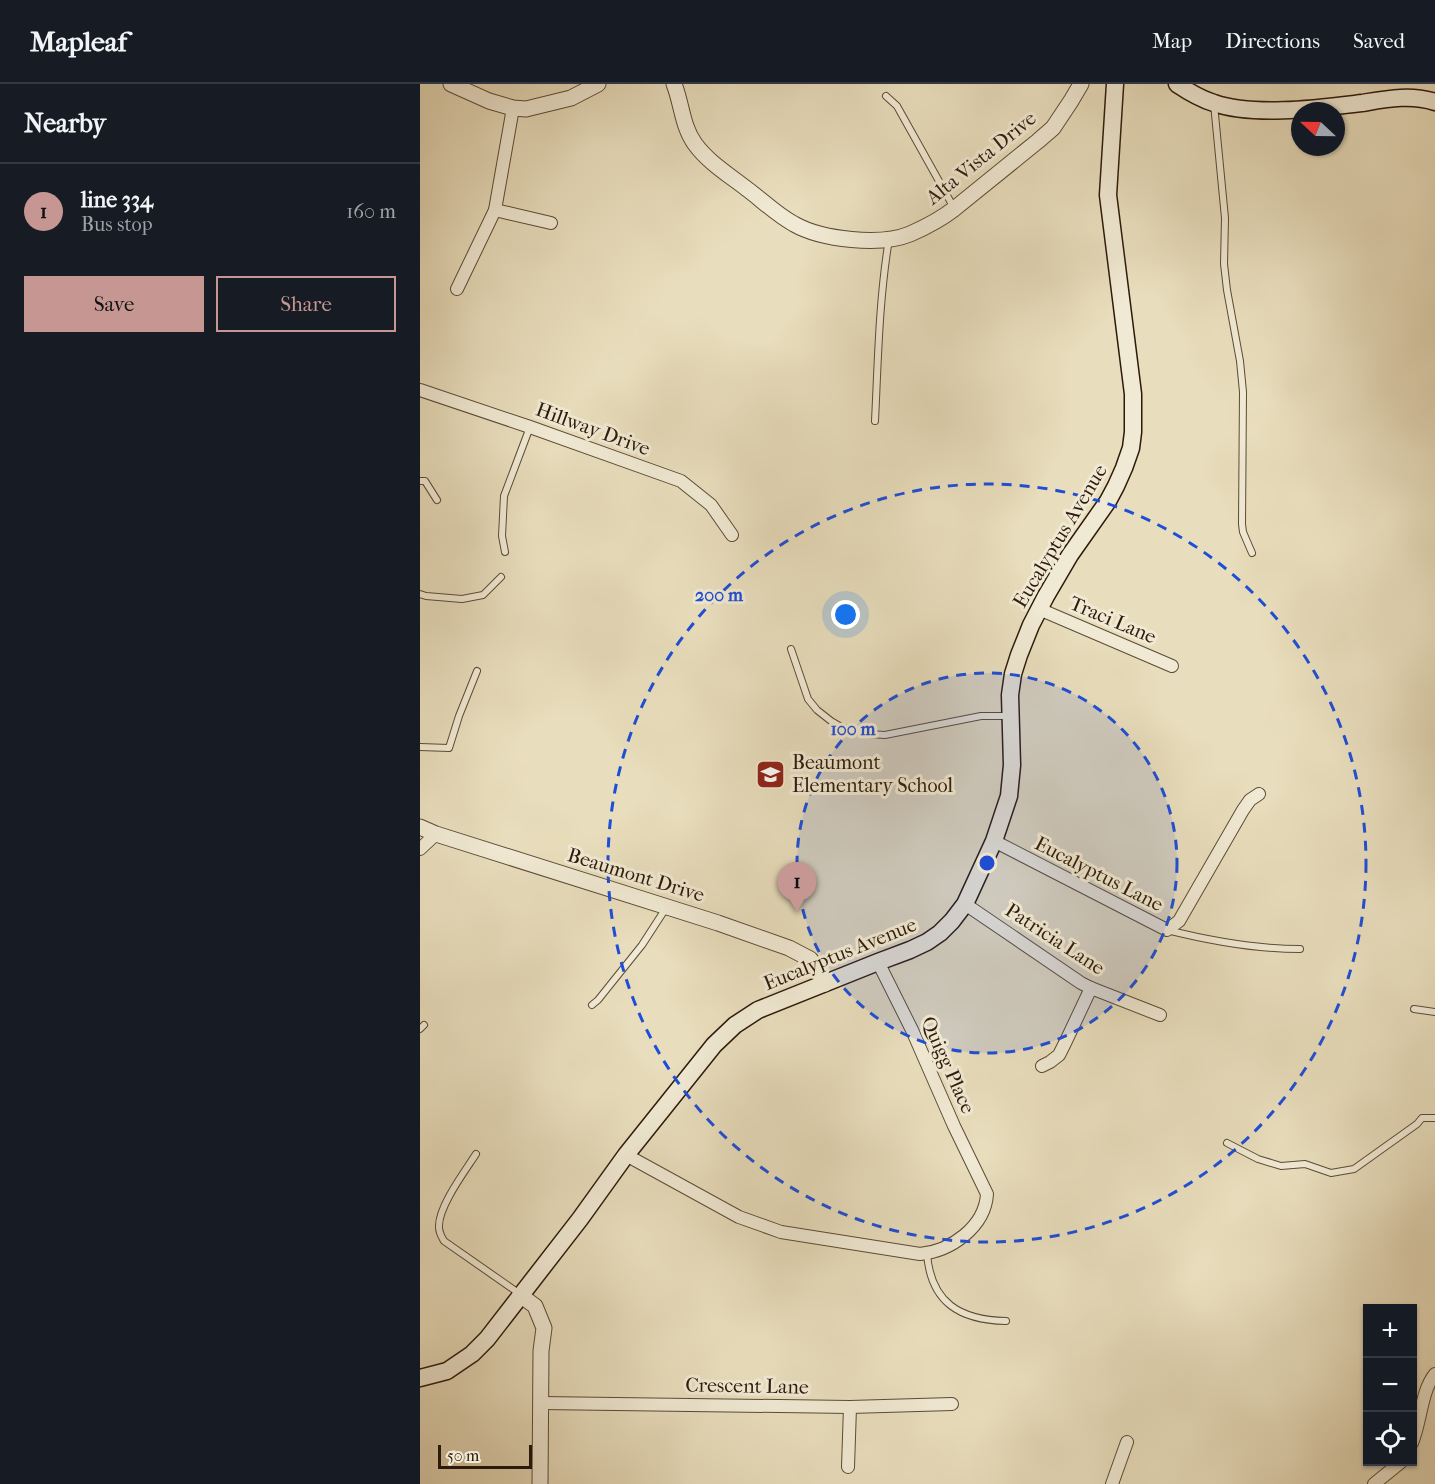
<!DOCTYPE html>
<html lang="en">
<head>
<meta charset="utf-8">
<style>
  body { margin:0; font-family:"IM FELL French Canon",serif; background:#242831; color:#f1f3f6 }
  .controls { position:absolute; right:18px; bottom:18px; display:grid; overflow:hidden; border-radius:0px; box-shadow:0 2px 4px #0004 }
  .controls button { width:54px; height:54px; display:grid; place-items:center; padding:0; border:0; border-bottom:2px solid #363941; background:#171b24; color:#f1f3f6; font:30px sans-serif }
  .compass { position:absolute; left:871px; top:18px; width:54px; height:54px; border-radius:50%; background:#171b24; box-shadow:0 2px 4px #0004; rotate:292deg }
  .scale { position:absolute; left:18px; bottom:15px; width:94px; box-sizing:border-box; padding-left:6px; border:3px solid #2d1a0a; border-top:0; font-size:16px; line-height:21px; white-space:nowrap; color:#2d1a0a; -webkit-text-stroke:4px #f0e9d3; paint-order:stroke }
  .you { position:absolute; left:426px; top:531px; width:21px; height:21px; margin:-15px; border:4px solid #fff; border-radius:50%; background:#1a73e8; box-shadow:0 0 0 9px #1a73e833 }
  .badge { display:grid; place-items:center; width:39px; height:39px; border-radius:50%; background:#c59692; color:#111; font-size:20px; font-weight:700 }
  .pin { position:absolute; translate:-50% -50px; filter:drop-shadow(0 2px 3px #0008) }
  .pin::after { content:''; position:absolute; top:32px; width:21px; height:18px; background:inherit; clip-path:polygon(0 0,100% 0,50% 100%) }
  .list { margin:0; padding:0; list-style:none }
  h2 { display:flex; justify-content:space-between; align-items:center; height:78px; margin:0; padding:0 24px; font-size:26px }
  h2 small { font-size:20px; font-weight:400; color:#9ea1a6 }
  .list li { display:grid; grid-template-columns:39px 1fr auto; gap:18px; align-items:center; box-sizing:border-box; height:96px; padding:0 24px; border-top:2px solid #363941 }
  .list b { display:block; font-size:22px; white-space:nowrap }
  .list p { margin:0; font-size:20px; white-space:nowrap; color:#9ea1a6 }
  .list em { font-size:20px; font-style:normal; color:#9ea1a6 }
  .actions { display:flex; gap:12px; padding:18px 24px }
  .actions a { flex:1; padding:14px 0; border:2px solid #c59692; border-radius:0px; text-align:center; font-size:21px; color:#c59692 }
  .actions .main { background:#c59692; color:#111 }
  .icon { flex:none; width:33px; height:33px; fill:none; stroke:currentColor; stroke-width:2; stroke-linecap:round; stroke-linejoin:round }
  .map { position:relative; flex:none; width:1015px; height:1400px; overflow:hidden }
  header { display:flex; align-items:center; gap:36px; box-sizing:border-box; height:84px; padding:0 30px; background:#171b24; border-bottom:2px solid #363941 }
  header strong { font-size:28px }
  nav { display:flex; gap:33px; margin-inline-start:auto; font-size:21px }
  main { display:flex }
  aside { flex:1; background:#171b24 }
  .map>svg:first-child { display:block }
  .lines { fill:none; stroke-linecap:round; stroke-linejoin:round }
  .service-casing { stroke:#5c4b36; stroke-width:8 }
  .minor-casing { stroke:#5c4b36; stroke-width:14 }
  .tertiary-casing { stroke:#5c4b36; stroke-width:17 }
  .secondary-casing { stroke:#2d1a0a; stroke-width:19 }
  .service { stroke:#f0e9d3; stroke-width:6 }
  .minor { stroke:#f0e9d3; stroke-width:12 }
  .tertiary { stroke:#f0e9d3; stroke-width:15 }
  .secondary { stroke:#f0e9d3; stroke-width:16 }
  .ring { fill:none; stroke:#1d4ed8; stroke-width:3; stroke-dasharray:10 8 }
  .labels { text-anchor:middle; dominant-baseline:central; stroke-width:6; stroke-linejoin:round; paint-order:stroke }
  .street-label { font-size:20px; fill:#2d1a0a; stroke:#f0e9d3 }
  .poi-label { font-size:20px; fill:#2d1a0a; stroke:#f0e9d3; text-anchor:start }
  .centre { fill:#1d4ed8; stroke:#f0e9d3; stroke-width:3 }
  .ring-label { font-size:18px; text-anchor:middle; font-weight:bold; fill:#1d4ed8; stroke:#f0e9d3; stroke-width:6; stroke-linejoin:round; paint-order:stroke }
</style>
</head>
<body>
<header>
<strong>Mapleaf</strong>
<nav><a>Map</a><a>Directions</a><a>Saved</a></nav>
</header>
<main>
<aside>
<h2>Nearby<small></small></h2>
<ul class="list">
<li><span class="badge">1</span><div><b>line 334</b><p>Bus stop</p></div><em>160 m</em></li>
</ul>
<div class="actions"><a class="main">Save</a><a>Share</a></div>
</aside>
<div class="map">
<svg width="1015" height="1400" viewBox="0 0 1015 1400">
  <rect width="100%" height="100%" fill="#e8ddbc"/>
  <filter id="stains"><feTurbulence type="fractalNoise" baseFrequency=".00333" numOctaves="4"/><feColorMatrix values="0 0 0 0 .2 0 0 0 0 .09 0 0 0 0 .02 0 0 0 .5 -.17"/></filter>
  <radialGradient id="worn" r=".72"><stop offset=".6" stop-color="#630" stop-opacity="0"/><stop offset="1" stop-color="#630" stop-opacity=".3"/></radialGradient>
  <g class="lines">
    <defs>
      <g id="service">
        <polyline points="466,12 477,22 534,124"/>
        <polyline points="794,20 805,134 804,180 807,206 820,277 823,308 822,440 823,448 832,469"/>
        <path d="M 455,337 C 458,276 459,215 469,155"/>
        <polyline points="0,397 5,397 17,416"/>
        <polyline points="85,468 82,452 84,412 110,343"/>
        <polyline points="0,510 6,512 42,515 63,511 81,493"/>
        <polyline points="371,565 388,615 397,626 411,637 423,644 449,650 465,651 561,632 590,632"/>
        <polyline points="0,663 29,664 39,632 57,587"/>
        <path d="M 747,846 C 791,857 835,865 880,865"/>
        <polyline points="172,921 178,916 222,861 246,824"/>
        <polyline points="994,925 1015,928"/>
        <polyline points="0,945 4,941"/>
        <polyline points="807,1059 838,1075 861,1082 885,1080 911,1089 934,1085 997,1040 1002,1034 1015,1034"/>
        <path d="M 56,1070 C 45,1087 18,1123 19,1143 C 19,1149 21,1152 24,1157 L 100,1210"/>
        <path d="M 507,1170 C 511,1219 540,1236 586,1237"/>
      </g>
      <g id="minor">
        <polyline points="75,126 131,139"/>
        <polyline points="37,205 75,126 93,24"/>
        <polyline points="0,306 110,343 261,397 291,421 312,451"/>
        <polyline points="619,525 752,582"/>
        <polyline points="574,757 747,846 759,837 823,726 830,716 839,710"/>
        <polyline points="0,765 16,750"/>
        <polyline points="545,820 661,899 671,904 740,931"/>
        <polyline points="622,982 630,978 639,971 646,957 671,904"/>
        <path d="M 206,1071 L 319,1133 L 361,1148 L 500,1170 C 531,1167 565,1143 567,1110 L 534,1042 L 492,946 L 458,878"/>
        <polyline points="121,1319 430,1323 532,1320"/>
        <path d="M 992,1359 C 1001,1338 1001,1307 1015,1290"/>
        <polyline points="428,1383 430,1323"/>
        <polyline points="692,1400 707,1358"/>
        <polyline points="954,1400 981,1378"/>
      </g>
      <g id="tertiary">
        <polyline points="31,0 69,17 93,24 106,25 151,14 178,0"/>
        <path d="M 254,0 C 262,20 262,42 275,60 C 288,78 309,91 327,105 C 342,116 357,131 374,140 C 402,156 461,162 490,150 C 506,143 521,135 534,125 L 618,57 L 633,44 L 651,17 L 661,0"/>
        <polyline points="0,743 16,750 298,839 369,864 390,875 399,886 405,900"/>
        <polyline points="100,1211 115,1222 124,1244 121,1267 120,1400"/>
      </g>
      <g id="secondary">
        <path d="M 757,0 C 769,8 781,15 794,19 C 834,33 900,24 942,19 C 966,15 991,10 1015,18"/>
        <polyline points="0,1294 27,1287 52,1270 67,1255 160,1135 206,1071 294,961 315,941 338,926 458,878 490,866 507,858 520,849 532,837 545,820 574,757 589,712 592,681 590,611 593,590 599,571 611,541 626,512 650,471 688,417 696,402 704,384 711,364 713,348 713,310 688,111 695,0"/>
      </g>
    </defs>
    <use href="#service" class="service-casing"/>
    <use href="#minor" class="minor-casing"/>
    <use href="#tertiary" class="tertiary-casing"/>
    <use href="#secondary" class="secondary-casing"/>
    <use href="#service" class="service"/>
    <use href="#minor" class="minor"/>
    <use href="#tertiary" class="tertiary"/>
    <use href="#secondary" class="secondary"/>
  </g>
  <circle cx="567" cy="779" r="190" fill="#1d4ed8" fill-opacity=".12"/>
  <g class="ring">
    <circle cx="567" cy="779" r="190"/>
    <circle cx="567" cy="779" r="379"/>
  </g>
  <defs>
    <symbol id="school-square" viewBox="-11 -11 22 22"><rect x="-9" y="-9" width="18" height="18" rx="4" fill="#8f2418" stroke="#f0e9d3"/><path d="M0-5L7-2L0 1L-7-2ZM-4 1L0 2.5L4 1V4Q0 6-4 4Z" fill="#fff"/></symbol>
  </defs>
  <g fill-rule="evenodd">
    <use href="#school-square" x="334" y="674" width="33" height="33"/>
  </g>
  <g class="labels">
    <g class="street-label">
      <text transform="translate(561 74) rotate(-39)">Alta Vista Drive</text>
      <text transform="translate(173 345) rotate(20)">Hillway Drive</text>
      <text transform="translate(640 452) rotate(-59)">Eucalyptus Avenue</text>
      <text transform="translate(693 536) rotate(23)">Traci Lane</text>
      <text transform="translate(679 790) rotate(27)">Eucalyptus Lane</text>
      <text transform="translate(216 791) rotate(17)">Beaumont Drive</text>
      <text transform="translate(635 855) rotate(33)">Patricia Lane</text>
      <text transform="translate(420 870) rotate(-22)">Eucalyptus Avenue</text>
      <text transform="translate(528 981) rotate(66)">Quigg Place</text>
      <text transform="translate(327 1302) rotate(1)">Crescent Lane</text>
    </g>
    <g class="poi-label">
      <text x="372" y="678">Beaumont<tspan x="372" dy="23">Elementary School</tspan></text>
    </g>
  </g>
  <circle cx="567" cy="779" r="9" class="centre"/>
  <g class="ring-label">
    <text x="299" y="517">200 m</text>
    <text x="433" y="651">100 m</text>
  </g>
  <rect width="100%" height="100%" filter="url(#stains)"/>
  <rect width="100%" height="100%" fill="url(#worn)"/>
</svg>
<div class="controls">
<button>+</button>
<button>−</button>
<button><svg class="icon" aria-label="locate" viewBox="0 0 24 24"><circle cx="12" cy="12" r="6"/><path d="M12 2v4M12 18v4M2 12h4M18 12h4"/></svg></button>
</div>
<svg class="compass" viewBox="-18 -18 36 36"><path d="M0-13l5 13h-10z" fill="#e53935"/><path d="M0 13l5-13h-10z" fill="#9ea1a6"/></svg>
<div class="scale">50 m</div>
<div class="you"></div>
<div class="pin badge" style="left:377px;top:828px">1</div>
</div>
</main>
</body>
</html>
